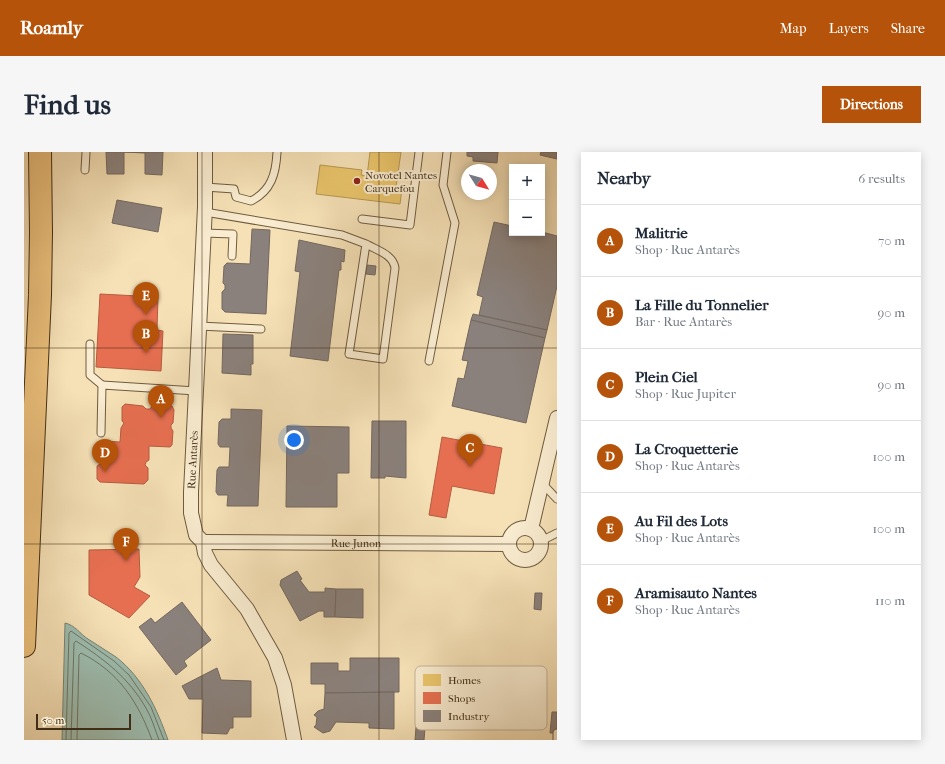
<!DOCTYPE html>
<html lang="en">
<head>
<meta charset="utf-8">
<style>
  body { margin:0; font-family:"IM FELL French Canon",serif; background:#f6f6f7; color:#1f2937 }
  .controls { position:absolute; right:12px; top:12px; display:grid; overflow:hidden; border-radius:0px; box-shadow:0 2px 10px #0003 }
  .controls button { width:36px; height:36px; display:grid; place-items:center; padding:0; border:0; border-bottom:1px solid #e0e1e3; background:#fff; color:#1f2937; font:20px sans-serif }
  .compass { position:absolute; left:437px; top:12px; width:36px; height:36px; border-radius:50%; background:#fff; box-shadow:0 2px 10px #0003; rotate:127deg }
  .scale { position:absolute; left:12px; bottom:10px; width:95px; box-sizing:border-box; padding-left:4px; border:2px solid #412e17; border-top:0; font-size:11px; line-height:14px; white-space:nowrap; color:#412e17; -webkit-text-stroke:3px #f9ecd0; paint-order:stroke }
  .you { position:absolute; left:270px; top:288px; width:14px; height:14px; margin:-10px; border:3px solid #fff; border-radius:50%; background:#1a73e8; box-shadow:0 0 0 6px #1a73e833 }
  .badge { display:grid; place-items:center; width:26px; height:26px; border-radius:50%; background:#b45309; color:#fff; font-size:13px; font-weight:700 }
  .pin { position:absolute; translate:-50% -33px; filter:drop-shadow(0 1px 2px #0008) }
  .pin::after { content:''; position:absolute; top:21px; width:14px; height:12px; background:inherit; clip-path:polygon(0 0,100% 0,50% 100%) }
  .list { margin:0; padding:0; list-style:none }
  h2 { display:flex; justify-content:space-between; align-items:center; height:52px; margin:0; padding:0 16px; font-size:17px }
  h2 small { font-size:13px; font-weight:400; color:#747a83 }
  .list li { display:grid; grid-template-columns:26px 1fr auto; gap:12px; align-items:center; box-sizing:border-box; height:72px; padding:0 16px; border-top:1px solid #e0e1e3 }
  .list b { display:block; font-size:15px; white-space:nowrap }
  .list p { margin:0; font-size:13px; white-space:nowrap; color:#747a83 }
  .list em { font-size:13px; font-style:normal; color:#747a83 }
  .map { position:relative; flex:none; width:533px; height:588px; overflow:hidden; border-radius:0px }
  header { display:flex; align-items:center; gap:24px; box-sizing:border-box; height:56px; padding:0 20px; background:#b45309; color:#fff }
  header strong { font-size:19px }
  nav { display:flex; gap:22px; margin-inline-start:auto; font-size:14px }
  .intro { display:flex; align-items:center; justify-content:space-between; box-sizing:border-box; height:96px; padding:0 24px }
  h1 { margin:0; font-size:28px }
  .button { padding:10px 18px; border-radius:0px; background:#b45309; color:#fff; font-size:14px; font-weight:700 }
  main { display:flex; gap:24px; padding:0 24px }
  aside { flex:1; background:#fff; border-radius:0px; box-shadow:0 2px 10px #0003 }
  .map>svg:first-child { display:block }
  .water { fill:#9dbdb0; stroke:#788473 }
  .homes { fill:#e9c46a; stroke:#b79751 }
  .shops { fill:#e76f51; stroke:#b55c40 }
  .industry { fill:#8a817c; stroke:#74685e }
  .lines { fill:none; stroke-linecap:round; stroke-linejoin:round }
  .shore { stroke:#6f7664; stroke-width:1 }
  .lane-casing { stroke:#6e5b3f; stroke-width:9 }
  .street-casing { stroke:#6e5b3f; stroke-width:16 }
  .primary-casing { stroke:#412e17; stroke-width:24 }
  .lane { stroke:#f9ecd0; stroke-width:7 }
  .street { stroke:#f9ecd0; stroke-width:14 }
  .primary { stroke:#ebc07c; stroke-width:22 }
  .grid { fill:none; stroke:#412e17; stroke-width:1; stroke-opacity:0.55 }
  .poi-dot { fill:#8f2418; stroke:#f9ecd0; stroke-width:1.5 }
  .labels { text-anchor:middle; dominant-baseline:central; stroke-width:4; stroke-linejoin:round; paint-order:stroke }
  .poi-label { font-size:11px; fill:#412e17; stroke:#f9ecd0; text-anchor:start }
  .street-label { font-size:11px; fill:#412e17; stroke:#f9ecd0 }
  .key { fill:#f9ecd0; stroke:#c2b398; stroke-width:1 }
  .key-label { font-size:11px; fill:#412e17 }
</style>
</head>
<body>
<header>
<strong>Roamly</strong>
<nav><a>Map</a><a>Layers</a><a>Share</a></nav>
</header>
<div class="intro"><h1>Find us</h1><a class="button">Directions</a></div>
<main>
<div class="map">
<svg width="533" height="588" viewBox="0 0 533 588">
  <rect width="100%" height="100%" fill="#f6e1b7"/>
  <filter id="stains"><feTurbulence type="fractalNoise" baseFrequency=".005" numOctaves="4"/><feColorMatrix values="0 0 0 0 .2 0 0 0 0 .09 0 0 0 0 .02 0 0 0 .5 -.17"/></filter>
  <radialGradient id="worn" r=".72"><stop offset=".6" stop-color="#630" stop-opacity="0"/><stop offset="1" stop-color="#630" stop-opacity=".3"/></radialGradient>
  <path class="water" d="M 41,471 C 51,473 56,482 64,487 C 73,493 83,499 92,505 C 119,526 133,557 144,588 L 38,588 Z"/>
  <polygon class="homes" points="346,0 377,0 372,35 378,36 376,52 292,42 296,13 338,18 337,23 343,24"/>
  <g class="shops">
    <polygon points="76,142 134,145 133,178 139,179 137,219 72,215"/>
    <polygon points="101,252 119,254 122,257 126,257 128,254 148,254 150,258 149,271 147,273 147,276 149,279 148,293 146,295 125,294 125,308 122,310 121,313 124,316 124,328 120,332 76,330 73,327 73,314 76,312 76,308 73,305 74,292 77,289 96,290 97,276 100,271 98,269 98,255"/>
    <polygon points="418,285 478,296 470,342 428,334 422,366 405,363"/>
    <polygon points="115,397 116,425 110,435 126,444 105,466 65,443 65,398"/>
  </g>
  <g class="industry">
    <polygon points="82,0 139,0 138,23 121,22 121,1 100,0 100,22 83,22"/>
    <polygon points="443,0 474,0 473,11 449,9 449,5 443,4"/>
    <polygon points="517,0 533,0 533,7 516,3"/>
    <polygon points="93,48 138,56 134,80 88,71"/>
    <polygon points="470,70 488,74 488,81 518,80 533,84 533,134 523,178 455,163 459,145 453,143"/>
    <polygon points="228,77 246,78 242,162 201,160 198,157 198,140 201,137 201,133 199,131 200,114 203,111 226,112"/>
    <polygon points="275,88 321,98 320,110 317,109 317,118 315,118 304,209 266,204 276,120 271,119"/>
    <polygon points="343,113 352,114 351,123 342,122"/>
    <polygon points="449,162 523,178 521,186 447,168"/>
    <polygon points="447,168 521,186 502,271 428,254 434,226 440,227 444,209 438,208"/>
    <polygon points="199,182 229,183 229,212 227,212 227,223 198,221"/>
    <polygon points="207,257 238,258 234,354 203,354 204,343 194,343 192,340 193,318 195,315 205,315 206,295 196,295 194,292 195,270 198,267 207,267"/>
    <polygon points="348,269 382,269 382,326 361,324 361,326 347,326"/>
    <polygon points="263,274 325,275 325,321 313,321 313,355 262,355"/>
    <polygon points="273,419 278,427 276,428 285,440 301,440 301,436 312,437 311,465 300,465 300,459 295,459 276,469 256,433 257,428"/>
    <polygon points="312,437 339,437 339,466 311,465"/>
    <polygon points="511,441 518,441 517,458 510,457"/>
    <polygon points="158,450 187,488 160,509 163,514 152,523 115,475 127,466 131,471"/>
    <polygon points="326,506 375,506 375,540 301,541 301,532 287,532 287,511 314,511 314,519 326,519"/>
    <polygon points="193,516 197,528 227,529 227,565 209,565 209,576 206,576 203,582 178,581 179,547 165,547 158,534"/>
    <polygon points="370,540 370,577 345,576 345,571 312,570 306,579 299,581 290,575 292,573 293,565 290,563 294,559 300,557 301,541"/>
    <polygon points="528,560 533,560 533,581 526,581"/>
    <polygon points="393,563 402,564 400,588 391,588"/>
  </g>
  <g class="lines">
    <g class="shore">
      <polyline points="42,588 45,481 47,479 90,509 105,523 127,555 140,588"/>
      <path d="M 47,588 L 50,491 L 52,489 C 80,507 105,526 122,556 C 128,566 131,578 135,588"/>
      <path d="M 53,588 L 55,503 L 57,501 C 95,520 114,550 128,588"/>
    </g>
    <defs>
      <g id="lane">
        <polyline points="61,18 62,0"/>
        <path d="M 181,35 L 210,37 L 212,45 L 227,49 C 247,39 252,22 253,0"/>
        <path d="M 181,60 L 318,83 L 342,92 L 344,93 C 355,99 369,103 371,116 L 359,207 L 325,202 L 342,92"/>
        <polyline points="338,67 386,73 395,0"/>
        <polyline points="180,81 209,82 208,104"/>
        <polyline points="175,174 237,177"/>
        <polyline points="66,192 66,223 78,233"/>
        <polyline points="405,209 431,71 419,33 423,0"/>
        <polyline points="77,281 78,233 172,239"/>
        <polyline points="518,331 533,347"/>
        <polyline points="517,389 533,381"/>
        <polyline points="533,581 533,588"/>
      </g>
      <g id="street">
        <polyline points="181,0 181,55 167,340 167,361 172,383 179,390 181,401 187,413 223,457 251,506 260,533 270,588"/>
        <circle cx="501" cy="392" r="16"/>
        <polyline points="507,377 533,266"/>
        <path id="s1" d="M 179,390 L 484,392"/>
      </g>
      <polyline id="primary" points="0,494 16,143 17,80 16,0"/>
    </defs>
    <use href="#lane" class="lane-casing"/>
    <use href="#street" class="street-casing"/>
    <use href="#primary" class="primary-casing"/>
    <use href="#lane" class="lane"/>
    <use href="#street" class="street"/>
    <use href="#primary" class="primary"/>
  </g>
  <path class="grid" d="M 178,0 L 178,588M 355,0 L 355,588M 0,196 L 533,196M 0,392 L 533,392"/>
  <circle class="poi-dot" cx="333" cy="29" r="4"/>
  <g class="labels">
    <g class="poi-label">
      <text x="341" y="23">Novotel Nantes<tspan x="341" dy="13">Carquefou</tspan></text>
    </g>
    <g class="street-label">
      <text transform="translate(169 308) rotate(-87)">Rue Antarès</text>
      <text stroke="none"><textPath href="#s1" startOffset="153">Rue Junon</textPath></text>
    </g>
  </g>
  <rect x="391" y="514" width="132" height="64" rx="6" class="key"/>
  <rect x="399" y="522" width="18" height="12" fill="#e9c46a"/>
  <rect x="399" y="540" width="18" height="12" fill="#e76f51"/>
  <rect x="399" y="558" width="18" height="12" fill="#8a817c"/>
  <g class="key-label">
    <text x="424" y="532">Homes</text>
    <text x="424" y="550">Shops</text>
    <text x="424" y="568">Industry</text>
  </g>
  <rect width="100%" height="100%" filter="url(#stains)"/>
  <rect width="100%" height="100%" fill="url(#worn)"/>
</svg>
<div class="controls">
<button>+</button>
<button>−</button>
</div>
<svg class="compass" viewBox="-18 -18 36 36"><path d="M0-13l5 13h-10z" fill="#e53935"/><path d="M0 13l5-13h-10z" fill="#747a83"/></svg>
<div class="scale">50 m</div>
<div class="you"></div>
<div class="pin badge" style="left:137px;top:266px">A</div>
<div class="pin badge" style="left:122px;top:201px">B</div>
<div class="pin badge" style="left:446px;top:315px">C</div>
<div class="pin badge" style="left:81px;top:320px">D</div>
<div class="pin badge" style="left:122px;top:163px">E</div>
<div class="pin badge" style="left:102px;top:409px">F</div>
</div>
<aside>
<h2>Nearby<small>6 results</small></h2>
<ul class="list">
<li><span class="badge">A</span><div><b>Malitrie</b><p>Shop · Rue Antarès</p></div><em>70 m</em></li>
<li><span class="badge">B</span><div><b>La Fille du Tonnelier</b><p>Bar · Rue Antarès</p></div><em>90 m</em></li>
<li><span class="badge">C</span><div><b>Plein Ciel</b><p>Shop · Rue Jupiter</p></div><em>90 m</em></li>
<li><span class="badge">D</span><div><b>La Croquetterie</b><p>Shop · Rue Antarès</p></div><em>100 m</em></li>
<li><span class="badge">E</span><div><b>Au Fil des Lots</b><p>Shop · Rue Antarès</p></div><em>100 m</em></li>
<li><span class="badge">F</span><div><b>Aramisauto Nantes</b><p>Shop · Rue Antarès</p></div><em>110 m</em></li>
</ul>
</aside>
</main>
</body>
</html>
